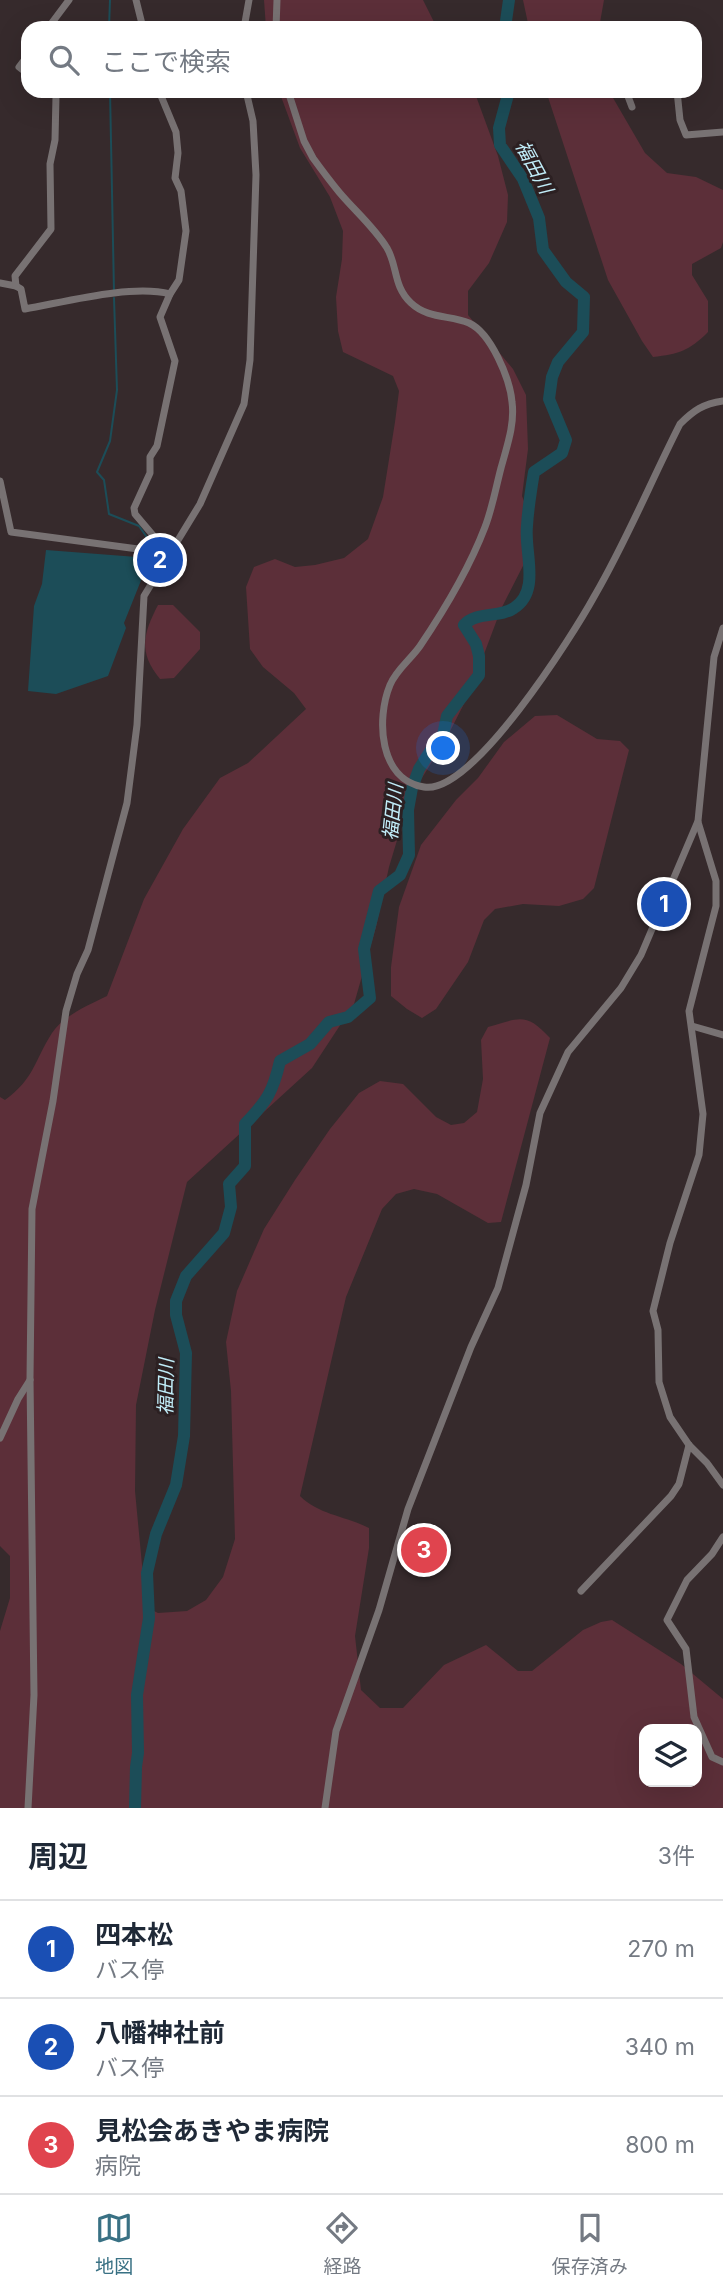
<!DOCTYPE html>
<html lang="ja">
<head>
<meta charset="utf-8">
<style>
  body { margin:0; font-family:Inter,"Noto Sans JP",sans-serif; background:#f6f6f7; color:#1f2937 }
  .controls { position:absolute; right:21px; bottom:21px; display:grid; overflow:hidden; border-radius:14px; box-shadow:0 7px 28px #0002 }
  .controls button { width:63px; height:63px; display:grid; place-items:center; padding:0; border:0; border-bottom:2px solid #e0e1e3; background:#fff; color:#1f2937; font:35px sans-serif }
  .you { position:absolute; left:444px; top:749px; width:24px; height:24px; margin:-18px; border:5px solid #fff; border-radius:50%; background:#1a73e8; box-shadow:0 0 0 10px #1a73e833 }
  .badge { display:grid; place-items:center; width:46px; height:46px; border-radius:50%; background:#397184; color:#fff; font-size:23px; font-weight:700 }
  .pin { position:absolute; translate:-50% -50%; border:4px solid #fff; box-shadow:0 2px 7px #0006 }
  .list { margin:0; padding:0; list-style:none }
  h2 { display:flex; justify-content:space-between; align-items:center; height:91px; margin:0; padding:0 28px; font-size:30px }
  h2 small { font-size:23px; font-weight:400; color:#747a83 }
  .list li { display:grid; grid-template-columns:46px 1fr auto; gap:21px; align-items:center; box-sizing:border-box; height:98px; padding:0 28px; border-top:2px solid #e0e1e3 }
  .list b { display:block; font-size:26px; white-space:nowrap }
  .list p { margin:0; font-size:23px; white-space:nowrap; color:#747a83 }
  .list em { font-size:23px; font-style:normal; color:#747a83 }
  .icon { flex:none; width:38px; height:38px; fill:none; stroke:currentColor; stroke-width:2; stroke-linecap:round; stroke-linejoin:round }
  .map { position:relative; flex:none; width:723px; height:1808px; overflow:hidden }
  .search { position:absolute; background:#fff; box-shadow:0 7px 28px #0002; left:21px; right:21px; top:21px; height:77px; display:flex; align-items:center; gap:18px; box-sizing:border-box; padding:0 24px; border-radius:21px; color:#747a83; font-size:26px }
  .sheet { height:385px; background:#fff }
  nav { display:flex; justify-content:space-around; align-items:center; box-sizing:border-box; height:98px; border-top:2px solid #e0e1e3; background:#fff; font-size:19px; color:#747a83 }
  nav a { display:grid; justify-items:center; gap:4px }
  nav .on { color:#397184 }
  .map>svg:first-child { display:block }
  .green { fill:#5c2f39; fill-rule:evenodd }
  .water { fill:#1c4d58 }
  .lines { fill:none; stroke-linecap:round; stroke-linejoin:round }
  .stream { stroke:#1c4d58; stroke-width:2 }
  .river { stroke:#1c4d58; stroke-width:12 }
  .minor { stroke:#787273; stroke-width:7 }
  .labels { text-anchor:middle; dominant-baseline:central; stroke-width:6; stroke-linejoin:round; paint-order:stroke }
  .water-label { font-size:19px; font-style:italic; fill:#c1edf9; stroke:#2c2022 }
</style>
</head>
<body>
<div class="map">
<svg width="723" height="1808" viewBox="0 0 723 1808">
  <rect width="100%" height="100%" fill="#362a2c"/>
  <g class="green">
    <polygon points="264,0 423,0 437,28 266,28"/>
    <polygon points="523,0 604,0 599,28 529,28"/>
    <path d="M 279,91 L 473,91 L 476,96 L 498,156 L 508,195 L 507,222 L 489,263 L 468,291 L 468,315 L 513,369 L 526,395 L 528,449 L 522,496 L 530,517 L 527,558 L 501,609 L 469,694 L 445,741 L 410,797 L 389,867 L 376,927 L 354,1004 L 312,1068 L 187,1182 L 155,1310 L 136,1405 L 135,1491 L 146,1607 L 158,1613 L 187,1611 L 206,1600 L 223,1577 L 235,1539 L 231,1391 L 226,1342 L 237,1291 L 264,1229 L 295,1180 L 330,1129 L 359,1093 L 380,1081 L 403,1084 L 436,1117 L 451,1125 L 464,1123 L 477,1112 L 483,1079 L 481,1040 L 488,1027 C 520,1018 526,1012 550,1038 L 501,1222 L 488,1223 L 437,1194 L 414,1189 L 396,1194 L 382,1209 L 346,1297 L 300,1496 C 319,1515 346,1516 369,1528 L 369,1548 L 355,1636 L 361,1690 L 380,1708 L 403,1708 L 444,1665 L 486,1645 L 518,1671 L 532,1671 L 583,1630 L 601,1622 L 612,1620 L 681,1664 L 723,1699 L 723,1808 L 0,1808 L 0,1631 L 10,1598 L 10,1556 L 0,1546 L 0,1097 L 5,1100 C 35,1078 34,1061 52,1033 C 64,1015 89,1005 107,996 L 144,899 L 183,829 L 220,778 L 248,763 L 306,709 L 294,693 L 263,667 L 250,649 L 246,587 L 254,567 L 275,559 L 295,567 L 315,565 L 344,558 L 368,539 L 383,497 L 395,422 L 399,391 L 393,376 L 343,352 L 338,331 L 336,297 L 342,259 L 343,231 L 330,197 L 300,148 ZM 644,1729 L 697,1729 L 697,1782 L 644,1782 Z"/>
    <path d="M 546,91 L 609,91 L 645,153 L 667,173 L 696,177 L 723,190 L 723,242 L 721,248 L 692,264 L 692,275 L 708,301 L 708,332 C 689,351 679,354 653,357 L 642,341 L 608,280 Z"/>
    <path d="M 158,605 L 173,605 L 200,632 L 200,649 L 174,678 L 160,679 C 138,652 143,634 158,605 Z"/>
    <polygon points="557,715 597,739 620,741 629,750 594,888 583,899 559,906 523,904 495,909 484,920 468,962 436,1009 422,1018 407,1009 391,996 391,967 399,907 421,845 456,800 478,778 504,742 535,716"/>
  </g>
  <polygon class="water" points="46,550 150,558 124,623 126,628 108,676 56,694 28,691 34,606 42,584"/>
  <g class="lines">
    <g class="stream">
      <polyline points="109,28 110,0"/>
      <polyline points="110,91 114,292"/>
      <polyline points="114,298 117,390 110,441 97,472 104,480 109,514 139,526 153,546"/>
    </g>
    <g class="river">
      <polyline points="505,28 509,0"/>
      <path d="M 135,1808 L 136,1767 L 138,1753 L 137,1695 L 149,1618 L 147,1573 L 156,1534 L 176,1485 L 184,1436 L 186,1353 L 176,1315 L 176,1301 L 186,1276 L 224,1233 L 231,1207 L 229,1184 L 245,1166 L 245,1124 C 267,1101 273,1092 280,1061 L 310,1044 L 329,1022 L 348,1017 L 370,998 L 364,949 L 379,891 L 400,875 L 409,855 L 408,810 L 412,788 L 419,769 L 433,747 L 442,740 L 447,716 L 479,675 L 479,656 L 476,644 L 464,625 C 476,611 500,618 514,608 C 541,591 524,552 527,526 C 528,508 531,490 534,472 L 562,453 L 566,440 L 549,399 L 552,377 L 558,362 L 583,332 L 584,297 L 566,282 L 543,250 L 539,218 L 523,179 L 500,145 L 499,128 L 509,91"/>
    </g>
    <g class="minor">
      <polyline points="136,0 143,28"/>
      <polyline points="48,28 69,0"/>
      <polyline points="244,28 249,0"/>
      <polyline points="276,28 277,0"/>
      <polyline points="28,55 19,67 28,74"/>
      <polyline points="159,91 176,132 178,153 175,178 181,191 186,231 179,280 170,294 160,317 175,361 157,446 150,457 150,473 134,508 135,514 168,553"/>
      <path d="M 288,91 L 304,141 L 313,158 C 321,169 330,181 339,192 C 354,210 374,227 387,248 C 398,267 393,286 411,303 C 428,319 450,315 469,323 C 491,333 510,379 512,402 C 515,424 507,446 501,468 C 496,487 492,509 485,527 C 469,569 445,609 420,646 C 411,659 396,670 390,685 C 376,719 379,780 424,787 C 472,796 573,635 595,595 C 627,540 651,481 680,424 C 694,410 703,404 723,401"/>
      <polyline points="626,91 632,107"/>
      <polyline points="677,91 680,120 686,135 723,132"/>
      <path d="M 0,283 L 16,286 L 21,289 L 25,309 C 65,302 132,284 170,294"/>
      <polyline points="16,286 15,276 51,229 50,164 55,140 56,96 50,91"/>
      <polyline points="0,481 11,532 168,553"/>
      <polyline points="698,822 716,881 716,906 689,1011 703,1114 699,1155 670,1243 653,1311 658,1330 659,1382 670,1417 689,1445 707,1463 723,1485"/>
      <polyline points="692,1026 723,1035"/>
      <polyline points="0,1438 18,1399 30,1380"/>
      <polyline points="723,1537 712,1554 687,1580 667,1620 686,1649 694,1717 712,1757 723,1762"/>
      <polyline points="581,1591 671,1496 679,1484 689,1445"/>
      <polyline points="28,1808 34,1695 30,1379 32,1209 53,1101 66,1011 77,974 88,950 127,803 137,725 144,596 200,504 244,404 250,360 256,175 253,121 246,91"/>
      <polyline points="325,1808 336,1731 379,1610 408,1509 471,1347 498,1288 526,1185 540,1113 568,1052 621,988 641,955 698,821 714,657 723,628"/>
    </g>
  </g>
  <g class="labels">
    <g class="water-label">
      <text transform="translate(534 167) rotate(62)">福田川</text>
      <text transform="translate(393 812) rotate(-84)">福田川</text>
      <text transform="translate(166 1387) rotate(-89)">福田川</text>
    </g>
  </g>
</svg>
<div class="controls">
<button><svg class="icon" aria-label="layers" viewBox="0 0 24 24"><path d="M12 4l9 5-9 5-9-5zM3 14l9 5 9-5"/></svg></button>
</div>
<div class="you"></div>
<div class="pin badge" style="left:664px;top:904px;background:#1a4fb4">1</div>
<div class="pin badge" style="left:160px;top:560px;background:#1a4fb4">2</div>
<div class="pin badge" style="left:424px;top:1550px;background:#e0444e">3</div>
<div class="search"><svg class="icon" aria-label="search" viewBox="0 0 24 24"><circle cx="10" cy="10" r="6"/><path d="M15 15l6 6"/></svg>ここで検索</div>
</div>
<section class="sheet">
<h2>周辺<small>3件</small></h2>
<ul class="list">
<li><span class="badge" style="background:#1a4fb4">1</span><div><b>四本松</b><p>バス停</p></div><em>270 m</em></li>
<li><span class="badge" style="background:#1a4fb4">2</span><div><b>八幡神社前</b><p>バス停</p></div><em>340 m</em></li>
<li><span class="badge" style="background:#e0444e">3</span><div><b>見松会あきやま病院</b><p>病院</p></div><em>800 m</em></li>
</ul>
</section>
<nav>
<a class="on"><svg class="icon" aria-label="map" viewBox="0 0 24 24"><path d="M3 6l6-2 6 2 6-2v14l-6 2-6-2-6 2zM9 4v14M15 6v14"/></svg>地図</a>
<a><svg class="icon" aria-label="directions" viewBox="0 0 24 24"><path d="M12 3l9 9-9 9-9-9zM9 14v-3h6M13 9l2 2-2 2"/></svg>経路</a>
<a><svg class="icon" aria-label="saved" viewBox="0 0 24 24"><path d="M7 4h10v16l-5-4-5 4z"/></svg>保存済み</a>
</nav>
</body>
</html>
